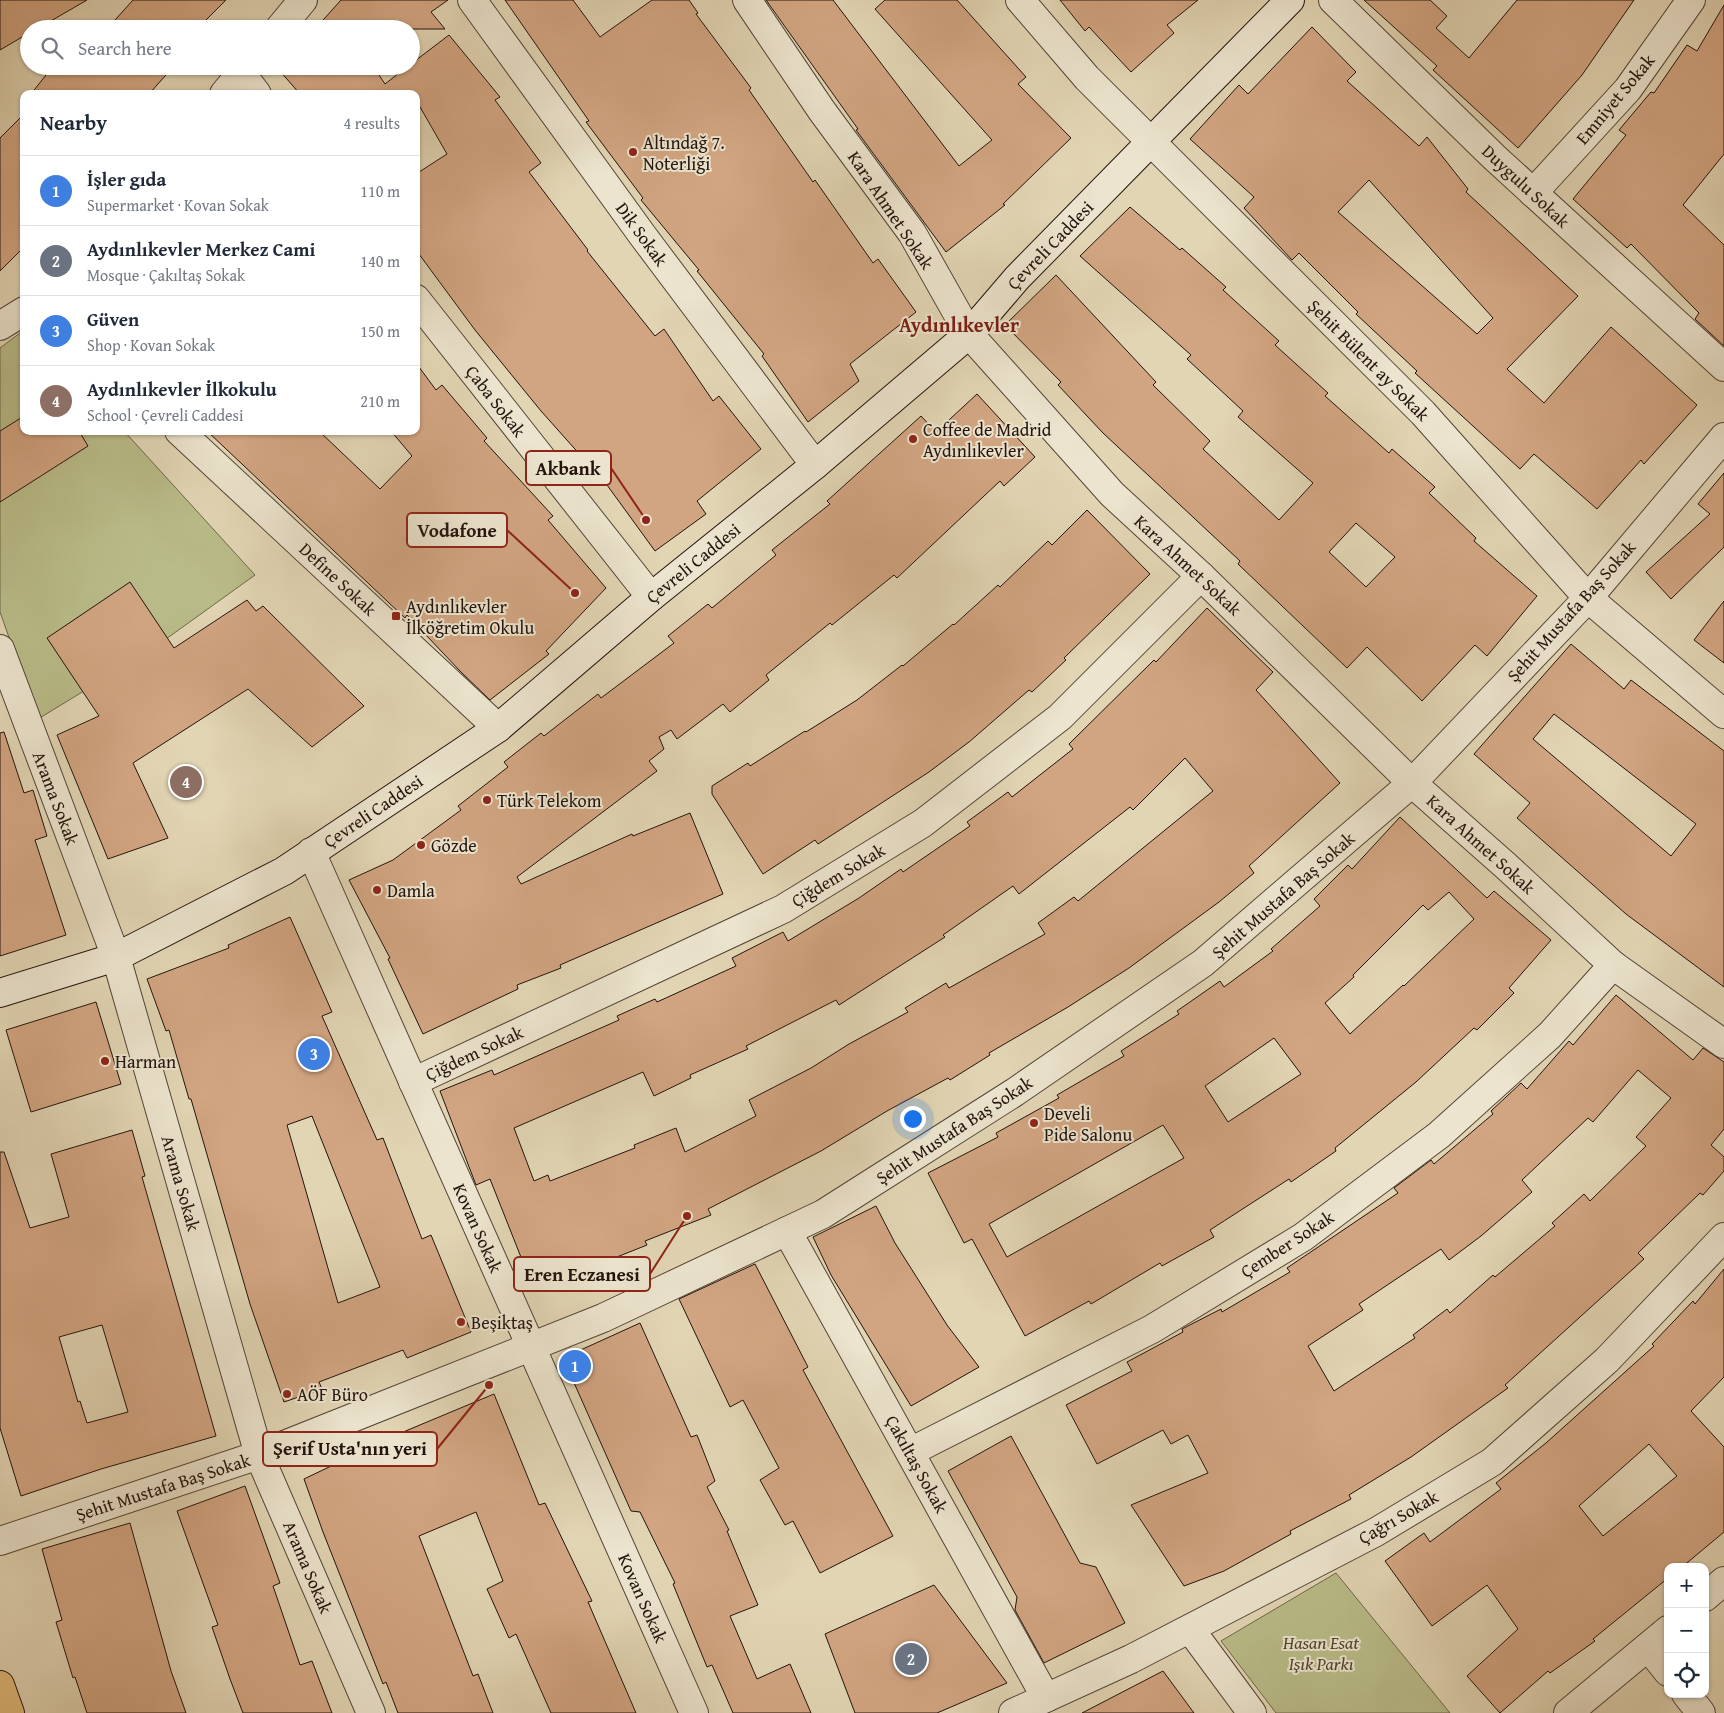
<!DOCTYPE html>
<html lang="en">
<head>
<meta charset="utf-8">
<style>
  body { margin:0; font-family:"Gentium Book Plus",serif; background:#f6f6f7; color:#1f2937 }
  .controls { position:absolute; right:15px; bottom:15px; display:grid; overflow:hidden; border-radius:10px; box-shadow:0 1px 4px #0004 }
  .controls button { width:45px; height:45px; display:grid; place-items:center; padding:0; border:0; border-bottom:1px solid #e0e1e3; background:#fff; color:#1f2937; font:25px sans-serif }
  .you { position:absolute; left:912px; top:1118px; width:18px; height:18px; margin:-12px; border:4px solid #fff; border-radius:50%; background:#1a73e8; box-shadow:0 0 0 8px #1a73e833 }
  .badge { display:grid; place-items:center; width:32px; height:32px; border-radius:50%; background:#8f2418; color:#fff; font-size:16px; font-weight:700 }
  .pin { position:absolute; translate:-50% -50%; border:2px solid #fff; box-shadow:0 1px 5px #0006 }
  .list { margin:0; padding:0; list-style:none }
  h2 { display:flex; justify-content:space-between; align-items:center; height:65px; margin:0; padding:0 20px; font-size:21px }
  h2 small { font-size:16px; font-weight:400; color:#747a83 }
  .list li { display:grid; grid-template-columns:32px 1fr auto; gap:15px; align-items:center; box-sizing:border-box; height:70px; padding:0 20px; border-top:1px solid #e0e1e3 }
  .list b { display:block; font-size:19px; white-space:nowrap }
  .list p { margin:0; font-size:16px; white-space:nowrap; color:#747a83 }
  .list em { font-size:16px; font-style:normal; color:#747a83 }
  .icon { flex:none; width:28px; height:28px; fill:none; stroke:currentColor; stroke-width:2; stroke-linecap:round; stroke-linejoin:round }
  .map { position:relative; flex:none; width:1724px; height:1713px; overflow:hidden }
  .search { position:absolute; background:#fff; box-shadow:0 1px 4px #0004; left:20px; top:20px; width:400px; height:55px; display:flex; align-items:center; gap:12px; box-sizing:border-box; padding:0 18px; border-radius:28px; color:#747a83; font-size:19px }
  .panel { position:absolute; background:#fff; box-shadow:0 1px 4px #0004; left:20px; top:90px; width:400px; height:345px; border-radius:10px }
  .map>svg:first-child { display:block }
  .green { fill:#b9bc89; stroke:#6e684b }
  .building { fill:#d2a582; stroke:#23130d; fill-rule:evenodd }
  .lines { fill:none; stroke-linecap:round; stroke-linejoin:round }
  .minor-casing { stroke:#534437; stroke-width:30 }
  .secondary-casing { stroke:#23130d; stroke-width:30 }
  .trunk-casing { stroke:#23130d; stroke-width:30 }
  .minor { stroke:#ece4ce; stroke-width:28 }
  .secondary { stroke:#ece4ce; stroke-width:28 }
  .trunk { stroke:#e1ba7a; stroke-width:28 }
  .poi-dot { fill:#8f2418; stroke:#ece4ce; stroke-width:2 }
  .labels { text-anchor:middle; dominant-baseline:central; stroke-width:4; stroke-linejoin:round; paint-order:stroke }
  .street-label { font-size:18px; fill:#23130d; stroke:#ece4ce }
  .poi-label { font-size:18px; fill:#23130d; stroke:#ece4ce; text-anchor:start }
  .park-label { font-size:18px; font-style:italic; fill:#504632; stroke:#ece4ce }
  .quarter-label { font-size:20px; font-weight:bold; fill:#7a1f14; stroke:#ece4ce }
  .leader { fill:none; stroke:#8f2418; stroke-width:2 }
  .callout-dot { fill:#8f2418; stroke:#ece4ce; stroke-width:2 }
  .callout { fill:#ece4ce; stroke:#8f2418; stroke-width:2 }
  .callout-label { font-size:19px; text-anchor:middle; font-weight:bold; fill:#23130d }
</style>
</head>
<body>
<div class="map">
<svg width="1724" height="1713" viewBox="0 0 1724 1713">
  <rect width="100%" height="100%" fill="#e2d5b4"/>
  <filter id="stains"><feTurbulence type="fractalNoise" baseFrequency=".004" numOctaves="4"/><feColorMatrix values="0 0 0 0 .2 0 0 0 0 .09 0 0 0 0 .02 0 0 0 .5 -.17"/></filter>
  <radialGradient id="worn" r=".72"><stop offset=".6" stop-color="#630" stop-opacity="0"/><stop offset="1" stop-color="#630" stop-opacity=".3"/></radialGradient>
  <g class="green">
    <polygon points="24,330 24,431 124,431 255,575 148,652 38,719 0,612 0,348"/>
    <polygon points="1336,1573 1450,1713 1276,1713 1221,1641"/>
  </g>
  <g class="building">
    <polygon points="0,0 87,0 37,29 29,29 29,33 0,50"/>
    <polygon points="133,0 226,0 197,29 107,29"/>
    <polygon points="341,0 448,0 431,12 445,29 315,29"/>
    <polygon points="505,0 573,0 600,37 652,0 689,0 698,13 696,14 751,88 749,90 813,182 815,180 873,263 878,259 916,312 850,364 859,381 808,422 762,356 764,354 697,271 699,270 641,200 643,198 586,122 589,121"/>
    <polygon points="766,0 833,0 959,166 992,140 875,9 885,0 957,0 1026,77 1018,84 1071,138 1003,204 1005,205 946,252 856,130 858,129"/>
    <polygon points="1060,0 1198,0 1167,25 1174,33 1131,72 1089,27 1085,31"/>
    <polygon points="1364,0 1430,0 1447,16 1436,28 1469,58 1517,0 1634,0 1582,75 1518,148 1433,70 1437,66"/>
    <polygon points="1724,5 1724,154 1683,205 1724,245 1724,346 1695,319 1699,313 1631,244 1627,248 1573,199 1626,135 1619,130 1651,92 1654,93 1687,45 1697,51"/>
    <path d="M 1312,27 L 1356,72 L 1347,81 L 1419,146 L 1427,137 L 1468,189 L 1466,192 L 1578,296 L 1507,369 L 1544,403 L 1611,327 L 1697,405 L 1644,464 L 1641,460 L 1597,509 L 1534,454 L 1520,469 L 1415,373 L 1417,371 L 1356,314 L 1358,312 L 1299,253 L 1292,260 L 1244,208 L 1254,197 L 1190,139 L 1239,85 L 1248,94 ZM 1369,180 L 1493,318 L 1477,334 L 1338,212 Z"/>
    <polygon points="449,35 500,97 495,100 541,163 529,172 588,250 587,251 655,336 664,329 713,401 719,396 761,449 697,501 706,514 655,551 607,485 541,411 475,330 416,250 416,174 447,154 416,100 416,94 300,94 279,70 283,66 373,66 385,84 408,66 411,66 411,64"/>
    <polygon points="53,66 174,66 149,94 31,94"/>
    <polygon points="24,114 24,247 0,271 0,138"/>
    <path d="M 1130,207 L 1180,250 L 1182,248 L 1226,287 L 1223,290 L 1279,341 L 1275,345 L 1328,393 L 1325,396 L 1389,453 L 1392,449 L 1435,487 L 1429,493 L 1476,538 L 1474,541 L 1537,596 L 1487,656 L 1475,645 L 1422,701 L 1367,647 L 1347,668 L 1238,564 L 1240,561 L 1103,433 L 1058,385 L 1061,382 L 1005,325 L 1056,275 L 1156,382 L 1153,385 L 1210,441 L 1203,449 L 1279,520 L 1313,483 L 1238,417 L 1243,411 L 1187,359 L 1191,355 L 1080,256 ZM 1356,523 L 1395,557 L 1366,587 L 1329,552 Z"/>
    <polygon points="416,363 436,390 442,385 487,438 484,441 553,516 548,520 606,588 546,651 549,654 490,700 460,671 407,615 405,618 207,431 319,431 380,489 412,456 391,431 416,431"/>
    <polygon points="977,394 1035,457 1004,486 1000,481 897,578 894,575 832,625 830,623 766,675 769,680 730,712 723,704 677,739 671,730 659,737 664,749 649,761 657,771 517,877 521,884 632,834 633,836 690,813 723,894 560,965 561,968 517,985 518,989 423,1034 388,959 390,958 349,880 393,860 461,810 458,806 508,767 504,762 541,733 544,736 598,694 601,698 674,643 668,636 708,604 712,608 776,555 772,550 830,504 827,501 921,416 936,432"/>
    <polygon points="24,416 24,431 79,431 88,446 0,502 0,431"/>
    <polygon points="1724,473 1724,547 1671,599 1646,572 1710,514 1698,504"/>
    <polygon points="1087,510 1150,574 1064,658 1066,660 1032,692 1029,690 969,742 929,772 877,806 818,844 815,840 763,874 712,794 712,786 748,763 750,766 805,731 806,732 857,700 902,665 903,666 953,624 954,625 998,585 1000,587 1048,541 1052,545"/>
    <polygon points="130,582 174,648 247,600 256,611 263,606 364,706 312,747 248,689 133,763 168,838 108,859 57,735 99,716 47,638"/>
    <polygon points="1724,601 1724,663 1694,640"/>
    <path d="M 1207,608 L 1273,672 L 1256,690 L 1340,783 L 1249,866 L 1254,873 L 1219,902 L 1129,968 L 1068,1007 L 989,1053 L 990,1055 L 950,1080 L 948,1078 L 887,1111 L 821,1151 L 708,1209 L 711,1215 L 645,1241 L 647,1245 L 534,1290 L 490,1179 L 476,1185 L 440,1091 L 492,1070 L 494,1075 L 619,1020 L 617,1016 L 655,999 L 657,1002 L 736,966 L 732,958 L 783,932 L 788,941 L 859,898 L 901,869 L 903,872 L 970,826 L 967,822 L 1008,792 L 1012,797 L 1073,749 L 1069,744 L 1154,660 L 1156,662 ZM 1185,758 L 1213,791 L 1078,901 L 1074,897 L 1038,923 L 1045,934 L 949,988 L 946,983 L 905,1008 L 908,1012 L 849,1044 L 811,1068 L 749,1100 L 756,1116 L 685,1152 L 676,1128 L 634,1145 L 635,1148 L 550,1181 L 548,1175 L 534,1181 L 514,1128 L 643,1072 L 654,1096 L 691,1078 L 690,1075 L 748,1049 L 746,1046 L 836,1000 L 839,1005 L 945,937 L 943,935 L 1013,886 L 1019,894 L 1130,807 L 1133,810 Z"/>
    <path d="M 1571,644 L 1624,689 L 1631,680 L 1724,751 L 1724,987 L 1626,914 L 1517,818 L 1530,803 L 1474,754 ZM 1554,714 L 1696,824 L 1671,856 L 1533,739 Z"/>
    <polygon points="4,732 24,793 33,790 47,836 35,840 66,935 0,956 0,733"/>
    <path d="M 1400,817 L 1487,898 L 1494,891 L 1551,940 L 1509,988 L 1514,993 L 1477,1030 L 1474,1028 L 1416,1082 L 1335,1148 L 1336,1151 L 1291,1182 L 1289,1179 L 1210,1230 L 1214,1237 L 1162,1266 L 1160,1263 L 1091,1304 L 1089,1301 L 1025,1336 L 972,1239 L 964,1243 L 928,1173 L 998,1137 L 996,1133 L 1059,1098 L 1057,1095 L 1124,1056 L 1121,1051 L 1179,1014 L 1177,1011 L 1220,981 L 1224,987 L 1273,951 L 1271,949 L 1320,906 L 1314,899 L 1348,865 L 1352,869 ZM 1449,892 L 1474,919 L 1404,986 L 1403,985 L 1350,1034 L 1325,1003 L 1354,977 L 1353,975 L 1423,905 L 1428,910 ZM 1274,1038 L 1301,1074 L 1228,1122 L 1205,1086 ZM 1163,1125 L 1184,1158 L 1007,1257 L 989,1224 Z"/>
    <path d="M 290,917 L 332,1012 L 322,1016 L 377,1140 L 383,1138 L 422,1239 L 431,1235 L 471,1332 L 407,1358 L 403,1350 L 319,1382 L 322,1389 L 284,1402 L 250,1304 L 191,1099 L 189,1099 L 169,1030 L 166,1031 L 147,979 L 229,948 L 228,945 ZM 312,1116 L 380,1287 L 338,1303 L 287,1125 Z"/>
    <path d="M 1616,995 L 1693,1060 L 1703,1048 L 1724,1062 L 1724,1129 L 1711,1145 L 1724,1157 L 1724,1171 L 1703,1195 L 1700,1193 L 1638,1253 L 1644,1259 L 1505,1385 L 1508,1388 L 1411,1457 L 1349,1495 L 1351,1499 L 1290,1531 L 1291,1534 L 1224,1571 L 1184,1586 L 1131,1505 L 1208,1473 L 1188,1435 L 1171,1444 L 1163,1430 L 1097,1464 L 1066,1405 L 1132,1371 L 1127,1362 L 1183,1332 L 1182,1329 L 1221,1309 L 1222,1312 L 1290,1272 L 1287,1268 L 1398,1193 L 1394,1188 L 1431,1160 L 1434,1164 L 1493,1114 L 1491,1111 L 1521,1083 L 1527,1089 L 1569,1041 L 1573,1045 ZM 1638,1070 L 1671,1098 L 1636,1137 L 1646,1146 L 1590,1201 L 1584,1194 L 1552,1223 L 1555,1226 L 1495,1277 L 1493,1275 L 1450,1313 L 1447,1309 L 1413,1335 L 1415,1338 L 1334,1391 L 1308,1346 L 1363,1310 L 1359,1304 L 1441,1249 L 1449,1260 L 1481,1236 L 1532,1192 L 1522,1180 L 1588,1118 L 1593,1122 Z"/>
    <polygon points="96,1002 121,1084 31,1112 6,1030"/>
    <path d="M 132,1130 L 145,1176 L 142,1177 L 216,1436 L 101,1469 L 21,1496 L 0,1428 L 0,1152 L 4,1152 L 30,1228 L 69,1217 L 51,1154 ZM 102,1325 L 128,1412 L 87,1423 L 80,1401 L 78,1402 L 59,1337 Z"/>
    <polygon points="876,1206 895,1243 947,1325 979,1367 911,1406 831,1275 813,1237"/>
    <polygon points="755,1264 808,1367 803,1370 893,1536 820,1573 793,1521 785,1525 760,1480 779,1468 743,1400 730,1407 679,1299"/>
    <path d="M 1724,1269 L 1724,1377 L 1691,1411 L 1724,1447 L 1724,1532 L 1682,1567 L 1668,1567 L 1668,1578 L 1593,1639 L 1595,1641 L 1550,1673 L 1548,1671 L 1500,1713 L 1467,1676 L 1518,1629 L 1487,1585 L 1432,1626 L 1385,1561 L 1424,1533 L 1430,1542 L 1501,1489 L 1496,1483 L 1546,1443 L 1654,1346 L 1652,1344 L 1693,1301 L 1695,1304 ZM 1649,1444 L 1677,1476 L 1603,1536 L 1579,1506 Z"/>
    <polygon points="640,1323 691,1437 697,1435 715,1481 707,1487 729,1530 727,1531 758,1605 730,1616 757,1679 790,1664 811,1713 733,1713 712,1665 707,1667 673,1584 675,1583 640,1512 631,1511 563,1358"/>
    <polygon points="494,1394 539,1505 545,1503 592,1601 588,1602 636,1713 551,1713 516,1634 509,1638 487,1589 503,1581 476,1512 419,1536 473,1676 478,1674 493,1713 398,1713 386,1682 383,1684 323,1532 304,1479 396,1435"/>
    <polygon points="1011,1436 1080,1563 1096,1567 1125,1623 1044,1663 1015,1610 1017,1597 948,1471"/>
    <polygon points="245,1486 280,1583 273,1586 300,1665 312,1661 332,1713 243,1713 230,1679 212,1627 218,1625 177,1511"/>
    <polygon points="130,1523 171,1671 186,1713 87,1713 75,1677 73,1678 56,1622 62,1620 42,1549"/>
    <polygon points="934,1585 1007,1683 937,1713 855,1713 825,1634"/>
    <polygon points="1163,1671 1194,1713 1082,1713"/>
  </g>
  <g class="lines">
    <defs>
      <g id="minor">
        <polyline points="472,0 643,236 815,465"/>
        <polyline points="747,0 822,111 912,233 969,334 1112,494 1201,576 1412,783 1506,866 1613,965 1724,1044"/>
        <polyline points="1020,0 1087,78 1423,413 1588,598 1724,714"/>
        <polyline points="1333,0 1494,157 1724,367"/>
        <polyline points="279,29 303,0"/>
        <polyline points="241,73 257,94"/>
        <polyline points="224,94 247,66"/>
        <polyline points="1533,193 1628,89 1691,0"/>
        <polyline points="416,299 651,597"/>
        <polyline points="0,326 24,311"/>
        <polyline points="179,431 498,728"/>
        <polyline points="0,649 116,957 259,1455 371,1713"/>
        <polyline points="311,852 694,1713"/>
        <polyline points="413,1082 783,909 923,823 1060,717 1201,576"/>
        <polyline points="787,1231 1046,1698"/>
        <polyline points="910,1452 1152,1329 1303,1237 1439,1135 1550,1035 1613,965"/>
        <polyline points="0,1541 259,1455 603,1318 823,1214 1015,1092 1203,963 1412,783 1588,598 1724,437"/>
        <polyline points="1705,1597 1724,1581"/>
        <polyline points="1190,1629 1252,1713"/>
        <polyline points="1648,1647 1668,1672"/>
        <polyline points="1686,1694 1701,1713"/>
        <polyline points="1013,1713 1131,1659 1376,1532 1492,1462 1607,1360 1724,1237"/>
        <polyline points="1568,1713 1668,1630"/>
      </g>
      <polyline id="secondary" points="0,993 116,957 284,871 498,728 651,597 815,465 969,334 1017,278 1290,0"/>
      <polyline id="trunk" points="0,1685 10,1713"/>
    </defs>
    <use href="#minor" class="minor-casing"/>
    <use href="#secondary" class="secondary-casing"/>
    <use href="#trunk" class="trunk-casing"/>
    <use href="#minor" class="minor"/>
    <use href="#secondary" class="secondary"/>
    <use href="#trunk" class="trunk"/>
  </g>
  <g class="poi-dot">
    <circle cx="633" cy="152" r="5"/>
    <circle cx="913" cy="439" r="5"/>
    <rect x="391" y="611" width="10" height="10" rx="2.5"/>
    <circle cx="487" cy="800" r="5"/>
    <circle cx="421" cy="845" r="5"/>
    <circle cx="377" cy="890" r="5"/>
    <circle cx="105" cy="1061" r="5"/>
    <circle cx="1034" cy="1123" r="5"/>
    <circle cx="461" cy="1322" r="5"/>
    <circle cx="287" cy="1394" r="5"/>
  </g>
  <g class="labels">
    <g class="street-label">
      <text transform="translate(1615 99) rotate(-50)">Emniyet Sokak</text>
      <text transform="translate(1526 186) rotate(43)">Duygulu Sokak</text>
      <text transform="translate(891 210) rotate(56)">Kara Ahmet Sokak</text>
      <text transform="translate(642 234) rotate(54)">Dik Sokak</text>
      <text transform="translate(1050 245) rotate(-46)">Çevreli Caddesi</text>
      <text transform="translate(1369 360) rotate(45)">Şehit Bülent ay Sokak</text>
      <text transform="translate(496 401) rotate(52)">Çaba Sokak</text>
      <text transform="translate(693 563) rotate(-39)">Çevreli Caddesi</text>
      <text transform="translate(1188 565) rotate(43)">Kara Ahmet Sokak</text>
      <text transform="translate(338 579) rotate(43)">Define Sokak</text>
      <text transform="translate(1571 611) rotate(-48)">Şehit Mustafa Baş Sokak</text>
      <text transform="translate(56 798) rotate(69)">Arama Sokak</text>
      <text transform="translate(373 811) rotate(-34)">Çevreli Caddesi</text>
      <text transform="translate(1481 844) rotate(42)">Kara Ahmet Sokak</text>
      <text transform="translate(838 875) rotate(-31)">Çiğdem Sokak</text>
      <text transform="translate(1283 895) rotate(-41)">Şehit Mustafa Baş Sokak</text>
      <text transform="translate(474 1053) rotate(-25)">Çiğdem Sokak</text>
      <text transform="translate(954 1130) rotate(-33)">Şehit Mustafa Baş Sokak</text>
      <text transform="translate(181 1183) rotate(74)">Arama Sokak</text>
      <text transform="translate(478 1228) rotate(66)">Kovan Sokak</text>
      <text transform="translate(1287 1244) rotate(-33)">Çember Sokak</text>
      <text transform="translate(917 1464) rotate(61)">Çakıltaş Sokak</text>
      <text transform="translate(163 1487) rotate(-18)">Şehit Mustafa Baş Sokak</text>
      <text transform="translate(1398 1517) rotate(-30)">Çağrı Sokak</text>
      <text transform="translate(308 1567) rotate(67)">Arama Sokak</text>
      <text transform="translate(643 1598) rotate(66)">Kovan Sokak</text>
    </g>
    <g class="poi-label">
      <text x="643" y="142">Altındağ 7.<tspan x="643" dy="21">Noterliği</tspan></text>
      <text x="923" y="429">Coffee de Madrid<tspan x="923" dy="21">Aydınlıkevler</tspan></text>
      <text x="406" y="606">Aydınlıkevler<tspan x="406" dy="21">İlköğretim Okulu</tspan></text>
      <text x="497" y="800">Türk Telekom</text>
      <text x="431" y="845">Gözde</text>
      <text x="387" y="890">Damla</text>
      <text x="115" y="1061">Harman</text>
      <text x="1044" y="1113">Develi<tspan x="1044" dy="21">Pide Salonu</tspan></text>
      <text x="471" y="1322">Beşiktaş</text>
      <text x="297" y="1394">AÖF Büro</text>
    </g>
    <g class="park-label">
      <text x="1321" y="1642">Hasan Esat<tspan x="1321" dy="21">Işık Parkı</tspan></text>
    </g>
    <g class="quarter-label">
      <text x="959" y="324">Aydınlıkevler</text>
    </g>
  </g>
  <path class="leader" d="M646 520L611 468M575 593L507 530M687 1216L650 1274M489 1385L437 1449"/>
  <g class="callout-dot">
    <circle cx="646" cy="520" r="5"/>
    <circle cx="575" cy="593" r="5"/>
    <circle cx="687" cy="1216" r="5"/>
    <circle cx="489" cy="1385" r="5"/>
  </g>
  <g class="callout">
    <rect x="526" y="451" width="85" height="34" rx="5"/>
    <rect x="407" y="513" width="100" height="34" rx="5"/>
    <rect x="514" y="1257" width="136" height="34" rx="5"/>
    <rect x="263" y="1432" width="174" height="34" rx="5"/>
  </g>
  <g class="callout-label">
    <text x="568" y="475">Akbank</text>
    <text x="457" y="537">Vodafone</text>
    <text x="582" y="1281">Eren Eczanesi</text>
    <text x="350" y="1455">Şerif Usta'nın yeri</text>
  </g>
  <rect width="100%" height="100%" filter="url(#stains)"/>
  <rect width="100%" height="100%" fill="url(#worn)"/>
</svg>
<div class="controls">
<button>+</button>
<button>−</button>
<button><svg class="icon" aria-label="locate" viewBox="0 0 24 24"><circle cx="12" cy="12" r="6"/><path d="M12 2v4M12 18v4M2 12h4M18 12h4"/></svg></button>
</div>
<div class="you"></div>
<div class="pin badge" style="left:575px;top:1366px;background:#3f7fe0">1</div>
<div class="pin badge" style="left:911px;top:1659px;background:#6b7280">2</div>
<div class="pin badge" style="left:314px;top:1054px;background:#3f7fe0">3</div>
<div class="pin badge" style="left:186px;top:782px;background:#8d6e63">4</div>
<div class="search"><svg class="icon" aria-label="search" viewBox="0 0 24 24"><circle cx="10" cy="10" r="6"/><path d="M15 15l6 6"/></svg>Search here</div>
<section class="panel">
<h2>Nearby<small>4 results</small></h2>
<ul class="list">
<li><span class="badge" style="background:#3f7fe0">1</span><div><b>İşler gıda</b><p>Supermarket · Kovan Sokak</p></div><em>110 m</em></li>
<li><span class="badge" style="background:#6b7280">2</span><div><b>Aydınlıkevler Merkez Cami</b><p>Mosque · Çakıltaş Sokak</p></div><em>140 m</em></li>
<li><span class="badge" style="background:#3f7fe0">3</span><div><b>Güven</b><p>Shop · Kovan Sokak</p></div><em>150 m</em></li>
<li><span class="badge" style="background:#8d6e63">4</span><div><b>Aydınlıkevler İlkokulu</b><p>School · Çevreli Caddesi</p></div><em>210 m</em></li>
</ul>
</section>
</div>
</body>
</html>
